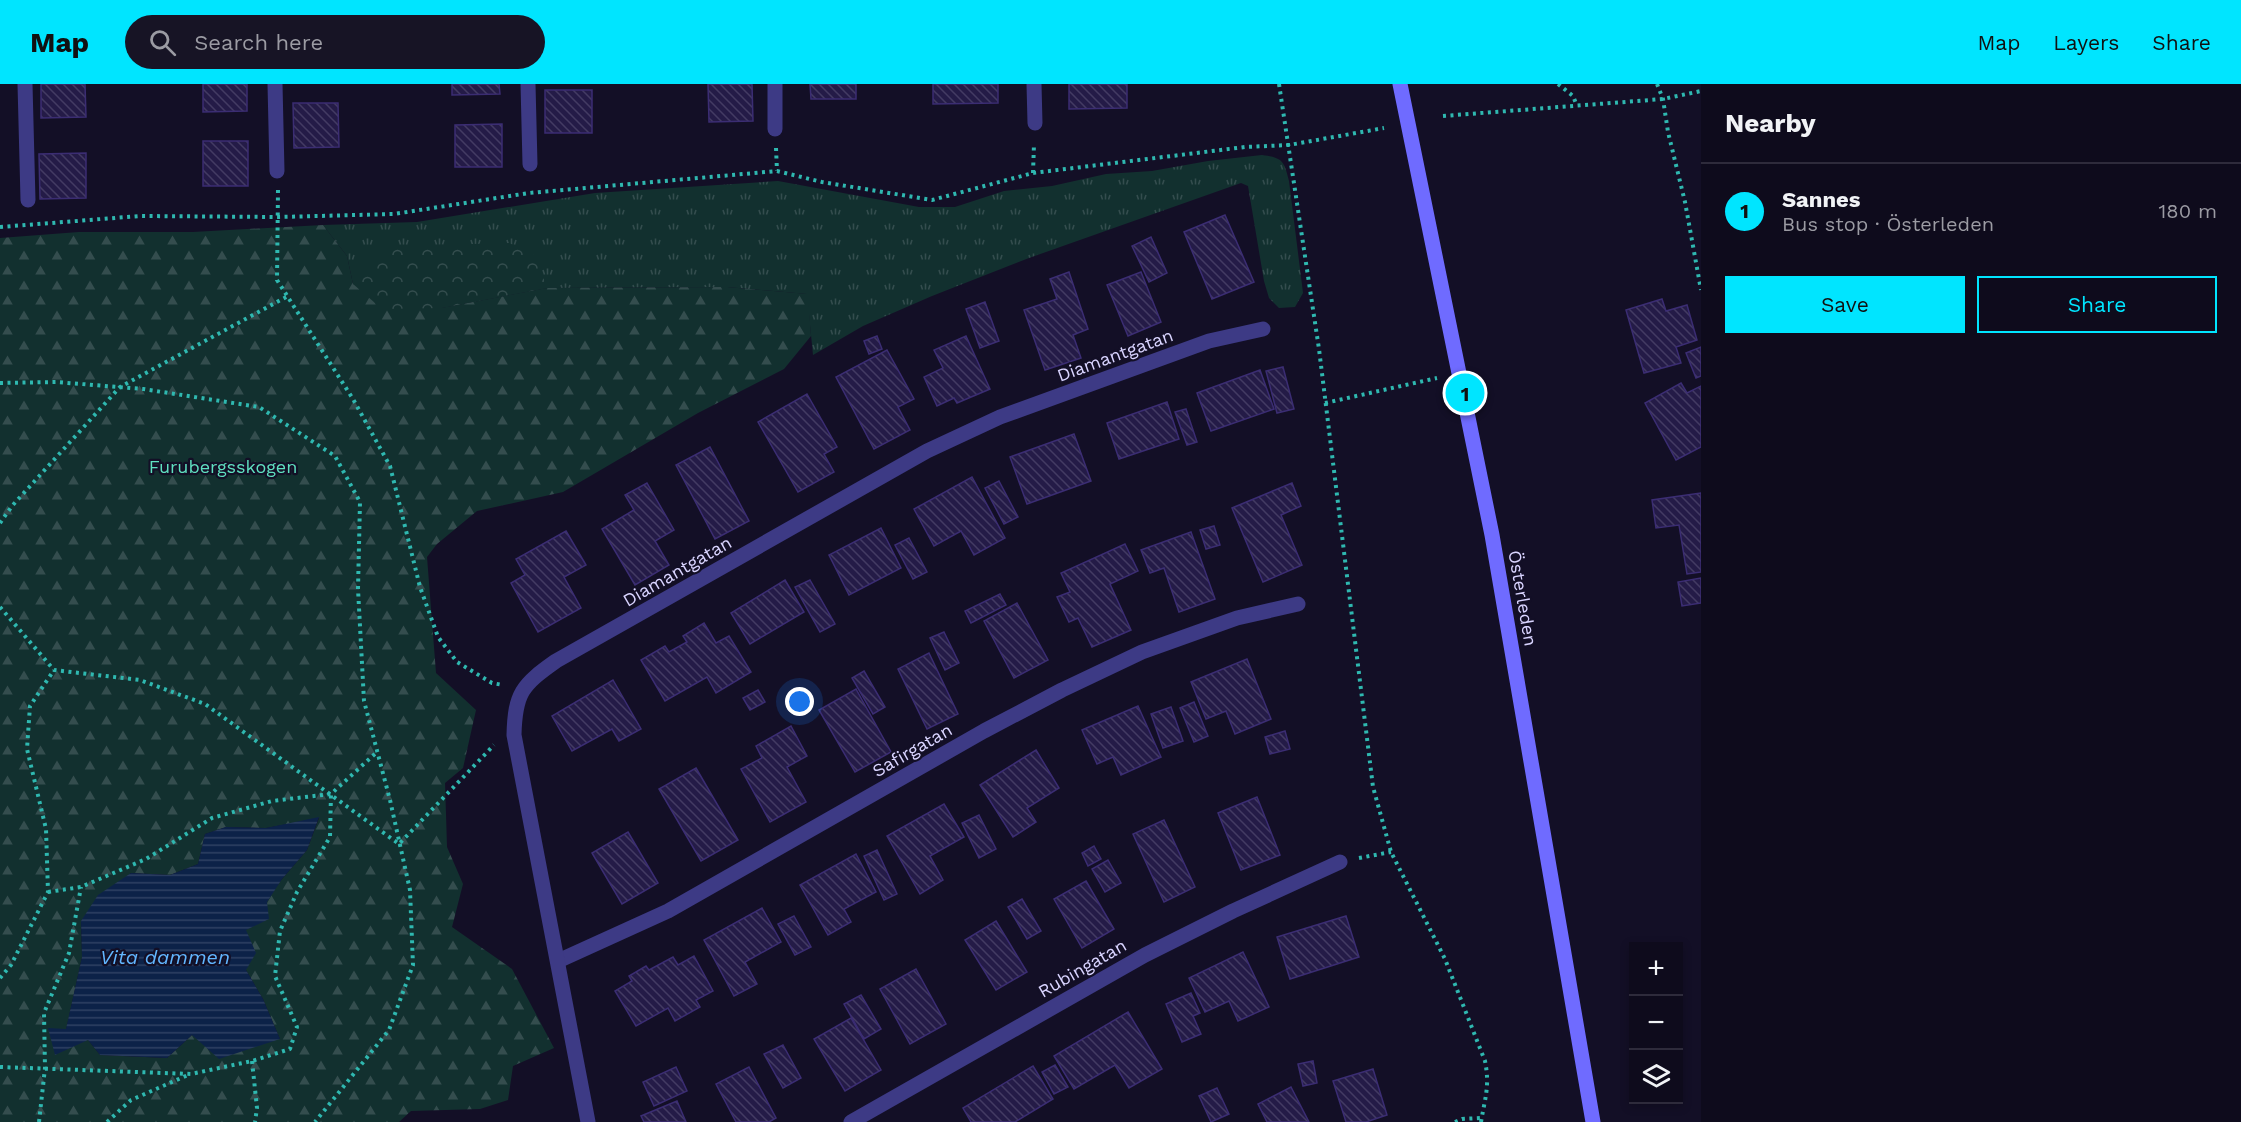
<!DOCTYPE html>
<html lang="en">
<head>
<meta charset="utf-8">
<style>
  body { margin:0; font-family:"Work Sans",sans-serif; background:#171425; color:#f1f3f6 }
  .controls { position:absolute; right:18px; bottom:18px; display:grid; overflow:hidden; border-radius:0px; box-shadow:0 3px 9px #0003 }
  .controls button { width:54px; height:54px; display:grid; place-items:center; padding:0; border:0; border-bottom:2px solid #2e2b3b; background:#0e0b1c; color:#f1f3f6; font:30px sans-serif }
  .you { position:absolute; left:800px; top:618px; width:21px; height:21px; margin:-15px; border:4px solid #fff; border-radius:50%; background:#1a73e8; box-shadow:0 0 0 9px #1a73e833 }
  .badge { display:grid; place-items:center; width:39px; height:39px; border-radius:50%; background:#00e5ff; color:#111; font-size:20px; font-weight:700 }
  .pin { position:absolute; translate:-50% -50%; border:3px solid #fff; box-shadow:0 2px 6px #0006 }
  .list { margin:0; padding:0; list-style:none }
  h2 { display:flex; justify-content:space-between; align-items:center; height:78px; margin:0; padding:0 24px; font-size:26px }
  h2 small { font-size:20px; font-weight:400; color:#9b9ba3 }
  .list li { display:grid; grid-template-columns:39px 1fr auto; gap:18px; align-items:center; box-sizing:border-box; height:96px; padding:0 24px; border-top:2px solid #2e2b3b }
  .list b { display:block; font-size:22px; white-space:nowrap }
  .list p { margin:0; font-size:20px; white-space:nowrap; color:#9b9ba3 }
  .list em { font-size:20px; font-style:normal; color:#9b9ba3 }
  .actions { display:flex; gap:12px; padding:18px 24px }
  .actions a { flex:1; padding:14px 0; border:2px solid #00e5ff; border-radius:0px; text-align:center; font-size:21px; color:#00e5ff }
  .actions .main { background:#00e5ff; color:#111 }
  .icon { flex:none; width:33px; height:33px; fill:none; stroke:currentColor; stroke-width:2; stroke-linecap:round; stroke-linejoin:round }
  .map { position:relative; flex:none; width:1701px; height:1038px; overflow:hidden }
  header { display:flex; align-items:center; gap:36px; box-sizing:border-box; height:84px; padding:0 30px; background:#00e5ff; color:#111 }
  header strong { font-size:28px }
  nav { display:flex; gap:33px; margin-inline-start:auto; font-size:21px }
  .search { width:420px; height:54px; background:#171425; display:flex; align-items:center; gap:15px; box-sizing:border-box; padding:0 21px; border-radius:33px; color:#9b9ba3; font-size:22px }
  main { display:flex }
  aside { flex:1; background:#0e0b1c }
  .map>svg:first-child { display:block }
  .grass { fill:url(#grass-tufts) }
  .forest { fill:url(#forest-firs); fill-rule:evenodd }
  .park { fill:url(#park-crowns) }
  .water { fill:url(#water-rules) }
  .building { fill:url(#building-back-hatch); stroke:#3b2d73; stroke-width:1.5 }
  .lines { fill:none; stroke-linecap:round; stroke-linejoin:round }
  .path { stroke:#2fb8b0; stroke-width:4; stroke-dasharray:3 4.5; stroke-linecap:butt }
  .minor { stroke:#3d3a85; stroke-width:15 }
  .secondary { stroke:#6f6bff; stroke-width:15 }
  .labels { text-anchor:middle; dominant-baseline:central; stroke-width:4.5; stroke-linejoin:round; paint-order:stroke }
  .street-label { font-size:18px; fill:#d9d4ff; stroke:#130f26 }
  .park-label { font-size:18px; fill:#5fe0c0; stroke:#130f26 }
  .water-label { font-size:20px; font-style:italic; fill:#62b6ff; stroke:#130f26 }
</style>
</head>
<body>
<header>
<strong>Map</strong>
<div class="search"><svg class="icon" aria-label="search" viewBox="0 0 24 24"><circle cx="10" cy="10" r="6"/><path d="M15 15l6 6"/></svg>Search here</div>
<nav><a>Map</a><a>Layers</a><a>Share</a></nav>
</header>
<main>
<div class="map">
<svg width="1701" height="1038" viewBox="0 0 1701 1038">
  <defs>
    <pattern id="grass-tufts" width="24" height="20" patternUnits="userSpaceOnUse" patternTransform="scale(1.5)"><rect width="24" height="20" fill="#12302f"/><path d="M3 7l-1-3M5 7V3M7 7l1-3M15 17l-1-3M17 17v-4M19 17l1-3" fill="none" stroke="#344d4e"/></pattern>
    <pattern id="forest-firs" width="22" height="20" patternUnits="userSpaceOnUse" patternTransform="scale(1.5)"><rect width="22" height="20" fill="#12302f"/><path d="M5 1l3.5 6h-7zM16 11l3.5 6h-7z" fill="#344d4e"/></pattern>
    <pattern id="park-crowns" width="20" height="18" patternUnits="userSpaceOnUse" patternTransform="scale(1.5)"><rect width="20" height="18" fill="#12302f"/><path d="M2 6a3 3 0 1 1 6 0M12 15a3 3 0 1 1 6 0" fill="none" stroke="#344d4e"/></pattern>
    <pattern id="water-rules" width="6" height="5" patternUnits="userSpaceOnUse" patternTransform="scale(1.5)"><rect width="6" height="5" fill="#0c2248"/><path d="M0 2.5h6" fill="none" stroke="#2f4163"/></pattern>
    <pattern id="building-back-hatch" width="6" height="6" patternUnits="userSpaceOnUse" patternTransform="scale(1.5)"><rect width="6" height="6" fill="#241b47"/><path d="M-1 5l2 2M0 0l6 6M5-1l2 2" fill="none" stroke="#433b63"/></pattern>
  </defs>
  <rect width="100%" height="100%" fill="#130f26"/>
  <path class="grass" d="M 1262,71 C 1283,74 1284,77 1289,97 L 1303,209 L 1295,223 L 1279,224 L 1269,214 L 1264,197 L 1248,102 L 1241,99 L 1029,174 L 932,212 L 863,242 L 813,271 L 807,210 L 727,203 L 547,204 L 441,224 L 353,200 L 347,172 L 323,141 L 417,138 L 595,109 L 778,97 L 919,123 L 955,123 L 1004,107 L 1052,102 L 1106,90 L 1152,87 L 1208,77 Z"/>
  <path class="forest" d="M 323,141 L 347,172 L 353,200 L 441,224 L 547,204 L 727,203 L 808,210 L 811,252 L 784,285 L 698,329 L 563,408 L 477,427 L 437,460 L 427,473 L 436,589 L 476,626 L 463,684 L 445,699 L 447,763 L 463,800 L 452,843 L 512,885 L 554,964 L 513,982 L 508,1016 L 480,1025 L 411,1027 L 399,1038 L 0,1038 L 0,154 L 79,148 L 193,148 ZM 319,734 L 307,766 L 282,795 L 245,846 L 246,886 L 263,915 L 280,955 L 192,951 L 167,974 L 100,971 L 88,956 L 48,945 L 66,946 L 82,873 L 81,837 L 131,789 L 170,791 L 198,780 L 205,750 L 226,743 L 266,744 Z"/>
  <polygon class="park" points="509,159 535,171 547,204 441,224 382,225 353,200 369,174 395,162"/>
  <polygon class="water" points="319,733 307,766 282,795 267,818 269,835 246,846 256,869 246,886 263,915 280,955 219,975 192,951 167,974 100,971 88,956 55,971 48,944 66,945 82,873 81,837 98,811 131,789 170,791 198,780 205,750 226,743 266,744"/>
  <g class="building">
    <polygon points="41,0 85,0 86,33 41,34"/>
    <polygon points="203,0 247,0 247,27 203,28"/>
    <polygon points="452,0 499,0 500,10 452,11"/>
    <polygon points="708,0 752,0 753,37 709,38"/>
    <polygon points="810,0 856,0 856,15 811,15"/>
    <polygon points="933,0 998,0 998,19 933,20"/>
    <polygon points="1069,0 1127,0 1127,24 1069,25"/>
    <rect x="545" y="6" width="47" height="43"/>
    <polygon points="293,19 338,19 339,63 294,64"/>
    <polygon points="502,40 502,83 455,83 455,41"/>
    <rect x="203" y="57" width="45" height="45"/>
    <polygon points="86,69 86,114 40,115 39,70"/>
    <polygon points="1225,131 1254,198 1212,215 1184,148"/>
    <polygon points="1151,153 1167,189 1149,198 1132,162"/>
    <polygon points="1069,188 1088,245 1073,251 1081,274 1045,286 1024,226 1057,215 1050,195"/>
    <polygon points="1141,188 1161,238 1128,252 1107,201"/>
    <polygon points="1662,215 1666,227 1687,221 1697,256 1676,263 1681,279 1644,289 1626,226"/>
    <polygon points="985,218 999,257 980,264 966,225"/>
    <polygon points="877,252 882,265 869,270 864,257"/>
    <polygon points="966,252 990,305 957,319 954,314 937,322 924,293 943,284 934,266"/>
    <polygon points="1701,263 1701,292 1696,294 1686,269"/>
    <polygon points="887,266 914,315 898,323 910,346 874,365 836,293"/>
    <polygon points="1283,283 1294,325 1277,329 1266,287"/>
    <polygon points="1260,286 1274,325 1211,347 1197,309"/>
    <polygon points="1681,299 1687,309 1701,302 1701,363 1676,376 1645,319"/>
    <polygon points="807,310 837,363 824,370 834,388 798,408 758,338"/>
    <polygon points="1167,318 1179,355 1119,375 1107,339"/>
    <polygon points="1186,325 1197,358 1187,361 1175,328"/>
    <polygon points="1074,350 1091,397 1027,420 1010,373"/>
    <polygon points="710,363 749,437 715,455 676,381"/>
    <polygon points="972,393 1005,454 974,471 961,447 934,462 914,425"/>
    <polygon points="999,397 1018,433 1004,440 985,404"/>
    <polygon points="647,399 674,446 655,457 669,481 635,501 602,445 634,426 625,411"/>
    <polygon points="1292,399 1301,422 1281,431 1302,481 1263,498 1232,424"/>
    <polygon points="1701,409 1701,488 1687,490 1679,441 1656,444 1652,416"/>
    <polygon points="1214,442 1220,461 1206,465 1200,446"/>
    <polygon points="881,444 901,484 849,511 829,471"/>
    <polygon points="566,447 586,481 564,493 581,524 538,548 511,499 525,491 516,475"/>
    <polygon points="1191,448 1215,515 1179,528 1164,484 1150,489 1141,466"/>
    <polygon points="909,454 927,488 913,495 895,461"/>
    <polygon points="1125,460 1138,487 1110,500 1131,546 1092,563 1078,534 1069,538 1057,513 1070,508 1061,489"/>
    <polygon points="1701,494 1701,519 1682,522 1678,498"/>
    <polygon points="785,496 804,528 750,560 731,529"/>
    <polygon points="810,496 835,540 820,548 795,503"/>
    <polygon points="1000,510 1006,521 971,539 965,527"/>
    <polygon points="1017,519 1048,576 1014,594 984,537"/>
    <polygon points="704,539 716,559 729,552 751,588 716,609 707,593 665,617 641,576 665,562 669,568 687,558 683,552"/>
    <polygon points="944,548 959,579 945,586 930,554"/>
    <polygon points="929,569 958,630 927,645 898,585"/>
    <polygon points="1247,575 1271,635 1235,650 1226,627 1206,635 1191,598"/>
    <polygon points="864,587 885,623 873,630 852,594"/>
    <polygon points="613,596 641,645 619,657 612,645 572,667 552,632"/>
    <polygon points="856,605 891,668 855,688 819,626"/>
    <polygon points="758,606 765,618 750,626 743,614"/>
    <polygon points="1194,618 1208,652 1194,658 1180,624"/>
    <polygon points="1138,622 1161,673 1121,691 1113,673 1097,680 1082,646"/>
    <polygon points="1171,623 1183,657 1163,664 1151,630"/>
    <polygon points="791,642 807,672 787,683 806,718 770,738 741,685 762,674 756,662"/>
    <polygon points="1285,647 1290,665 1270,670 1265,653"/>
    <polygon points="1036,666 1059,704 1027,724 1036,738 1013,753 980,701"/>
    <polygon points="696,684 738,756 701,777 659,705"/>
    <polygon points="1257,713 1280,771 1241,786 1218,729"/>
    <polygon points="944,720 964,753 930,772 943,796 920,810 887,752"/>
    <polygon points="979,731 996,765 979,774 962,739"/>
    <polygon points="1164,736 1195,803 1164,818 1133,750"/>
    <polygon points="628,748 658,799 622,820 592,769"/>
    <polygon points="1094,762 1101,775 1088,782 1082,769"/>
    <polygon points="877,766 897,810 884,816 864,772"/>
    <polygon points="856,770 876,808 844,825 851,838 828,851 800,801"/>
    <polygon points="1108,776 1121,799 1105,808 1092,785"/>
    <polygon points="1086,797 1114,845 1082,864 1054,815"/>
    <polygon points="1022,815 1041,847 1027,855 1008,823"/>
    <polygon points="762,824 781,858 745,878 757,900 734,912 704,856"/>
    <polygon points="794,832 811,863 795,871 778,840"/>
    <polygon points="1346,832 1359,873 1290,895 1277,853"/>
    <polygon points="996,837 1027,888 996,906 965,856"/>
    <polygon points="1243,868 1269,923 1238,937 1229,917 1205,928 1189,894"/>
    <polygon points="694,872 713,907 696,916 700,923 675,937 668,924 636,942 615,907 632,897 629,892 646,882 649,886 673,873 678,881"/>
    <polygon points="916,885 946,940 910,960 880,905"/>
    <polygon points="1191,909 1200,929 1193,932 1201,950 1182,958 1166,920"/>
    <polygon points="861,911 881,945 864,955 844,920"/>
    <polygon points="1128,928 1162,985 1129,1004 1115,981 1074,1005 1054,972"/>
    <polygon points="851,934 881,986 845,1007 814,955"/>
    <polygon points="783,961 801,994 783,1004 764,970"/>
    <polygon points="1313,977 1317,999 1303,1002 1298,980"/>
    <polygon points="1055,981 1068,1003 1054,1010 1042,988"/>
    <polygon points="1033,982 1053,1015 1015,1038 971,1038 963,1024"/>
    <polygon points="676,983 687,1007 654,1022 643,998"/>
    <polygon points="749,983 776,1034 769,1038 736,1038 716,1000"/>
    <polygon points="1373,985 1387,1031 1366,1038 1346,1038 1333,997"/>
    <polygon points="1291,1003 1309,1038 1267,1038 1258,1020"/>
    <polygon points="1217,1004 1229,1030 1211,1038 1199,1012"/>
    <polygon points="677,1017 686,1038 644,1038 641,1032"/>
  </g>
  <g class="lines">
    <g class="path">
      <path d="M 1279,0 L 1319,265 L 1373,703 L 1391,768 L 1445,875 L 1485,977 C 1490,1002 1485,1014 1481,1038"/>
      <polyline points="1558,0 1573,12 1577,22"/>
      <polyline points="1657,0 1663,15 1668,48 1685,118 1701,206"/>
      <polyline points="1443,32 1663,15 1701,7"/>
      <polyline points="776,64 777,87"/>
      <polyline points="1033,89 1034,60"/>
      <polyline points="278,106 277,196 353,315 390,382 420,503 438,553 457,578 492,599 503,601"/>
      <polyline points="0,143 140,132 279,133 394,130 529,109 777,87 822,98 932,116 1033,89 1245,63 1289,61 1384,44"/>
      <polyline points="0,299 56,298 143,305 259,323 335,372 360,418 358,505 364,617 390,716 410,806 413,881 389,946 315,1038"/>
      <polyline points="1325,319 1437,294"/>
      <polyline points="0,439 12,422 120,303 288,212"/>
      <polyline points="0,523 54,586 140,596 205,620 399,760 494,661"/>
      <polyline points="1359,774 1391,768"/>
      <polyline points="48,808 81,803 146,775 212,734 272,717 331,710 377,668"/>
      <polyline points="0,894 11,881 48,808 46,745 27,665 30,622 54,586"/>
      <polyline points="252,977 257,1024 255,1038"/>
      <polyline points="0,983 191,990 252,977 290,965 297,943 275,892 280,847 297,808 330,753 331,710"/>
      <polyline points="39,1038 45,984 44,929 69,869 81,803"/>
      <polyline points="107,1038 131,1016 188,991"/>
      <polyline points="1455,1038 1462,1035 1481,1034"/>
    </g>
    <g class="minor">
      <polyline points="25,0 28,116"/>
      <polyline points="275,0 277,87"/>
      <polyline points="528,0 530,80"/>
      <polyline points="775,0 775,45"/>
      <polyline points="1034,0 1035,39"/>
      <polyline points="558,877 668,827 984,647 1062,606 1142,568 1237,534 1298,520"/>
      <path d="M 588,1038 L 514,651 C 515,609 522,601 556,577 L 927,367 L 1000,333 L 1209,257 L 1263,245"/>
      <polyline points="851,1038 1145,871 1233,827 1340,778"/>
    </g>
    <polyline class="secondary" points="1400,0 1492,451 1593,1038"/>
  </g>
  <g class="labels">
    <g class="street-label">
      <text transform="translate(1115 271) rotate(-20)">Diamantgatan</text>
      <text transform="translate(677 487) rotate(-30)">Diamantgatan</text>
      <text transform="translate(1523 514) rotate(80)">Österleden</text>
      <text transform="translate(912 666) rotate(-30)">Safirgatan</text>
      <text transform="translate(1082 884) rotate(-30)">Rubingatan</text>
    </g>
    <g class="park-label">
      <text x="223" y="382">Furubergsskogen</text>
    </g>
    <g class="water-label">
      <text x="165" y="873">Vita dammen</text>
    </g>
  </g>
</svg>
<div class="controls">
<button>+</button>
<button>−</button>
<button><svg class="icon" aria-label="layers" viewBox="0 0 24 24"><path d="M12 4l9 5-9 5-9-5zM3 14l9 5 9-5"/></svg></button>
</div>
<div class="you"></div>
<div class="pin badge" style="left:1465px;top:309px">1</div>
</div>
<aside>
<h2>Nearby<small></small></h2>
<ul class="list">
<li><span class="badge">1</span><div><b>Sannes</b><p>Bus stop · Österleden</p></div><em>180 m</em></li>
</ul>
<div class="actions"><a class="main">Save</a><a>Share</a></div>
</aside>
</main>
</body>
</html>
